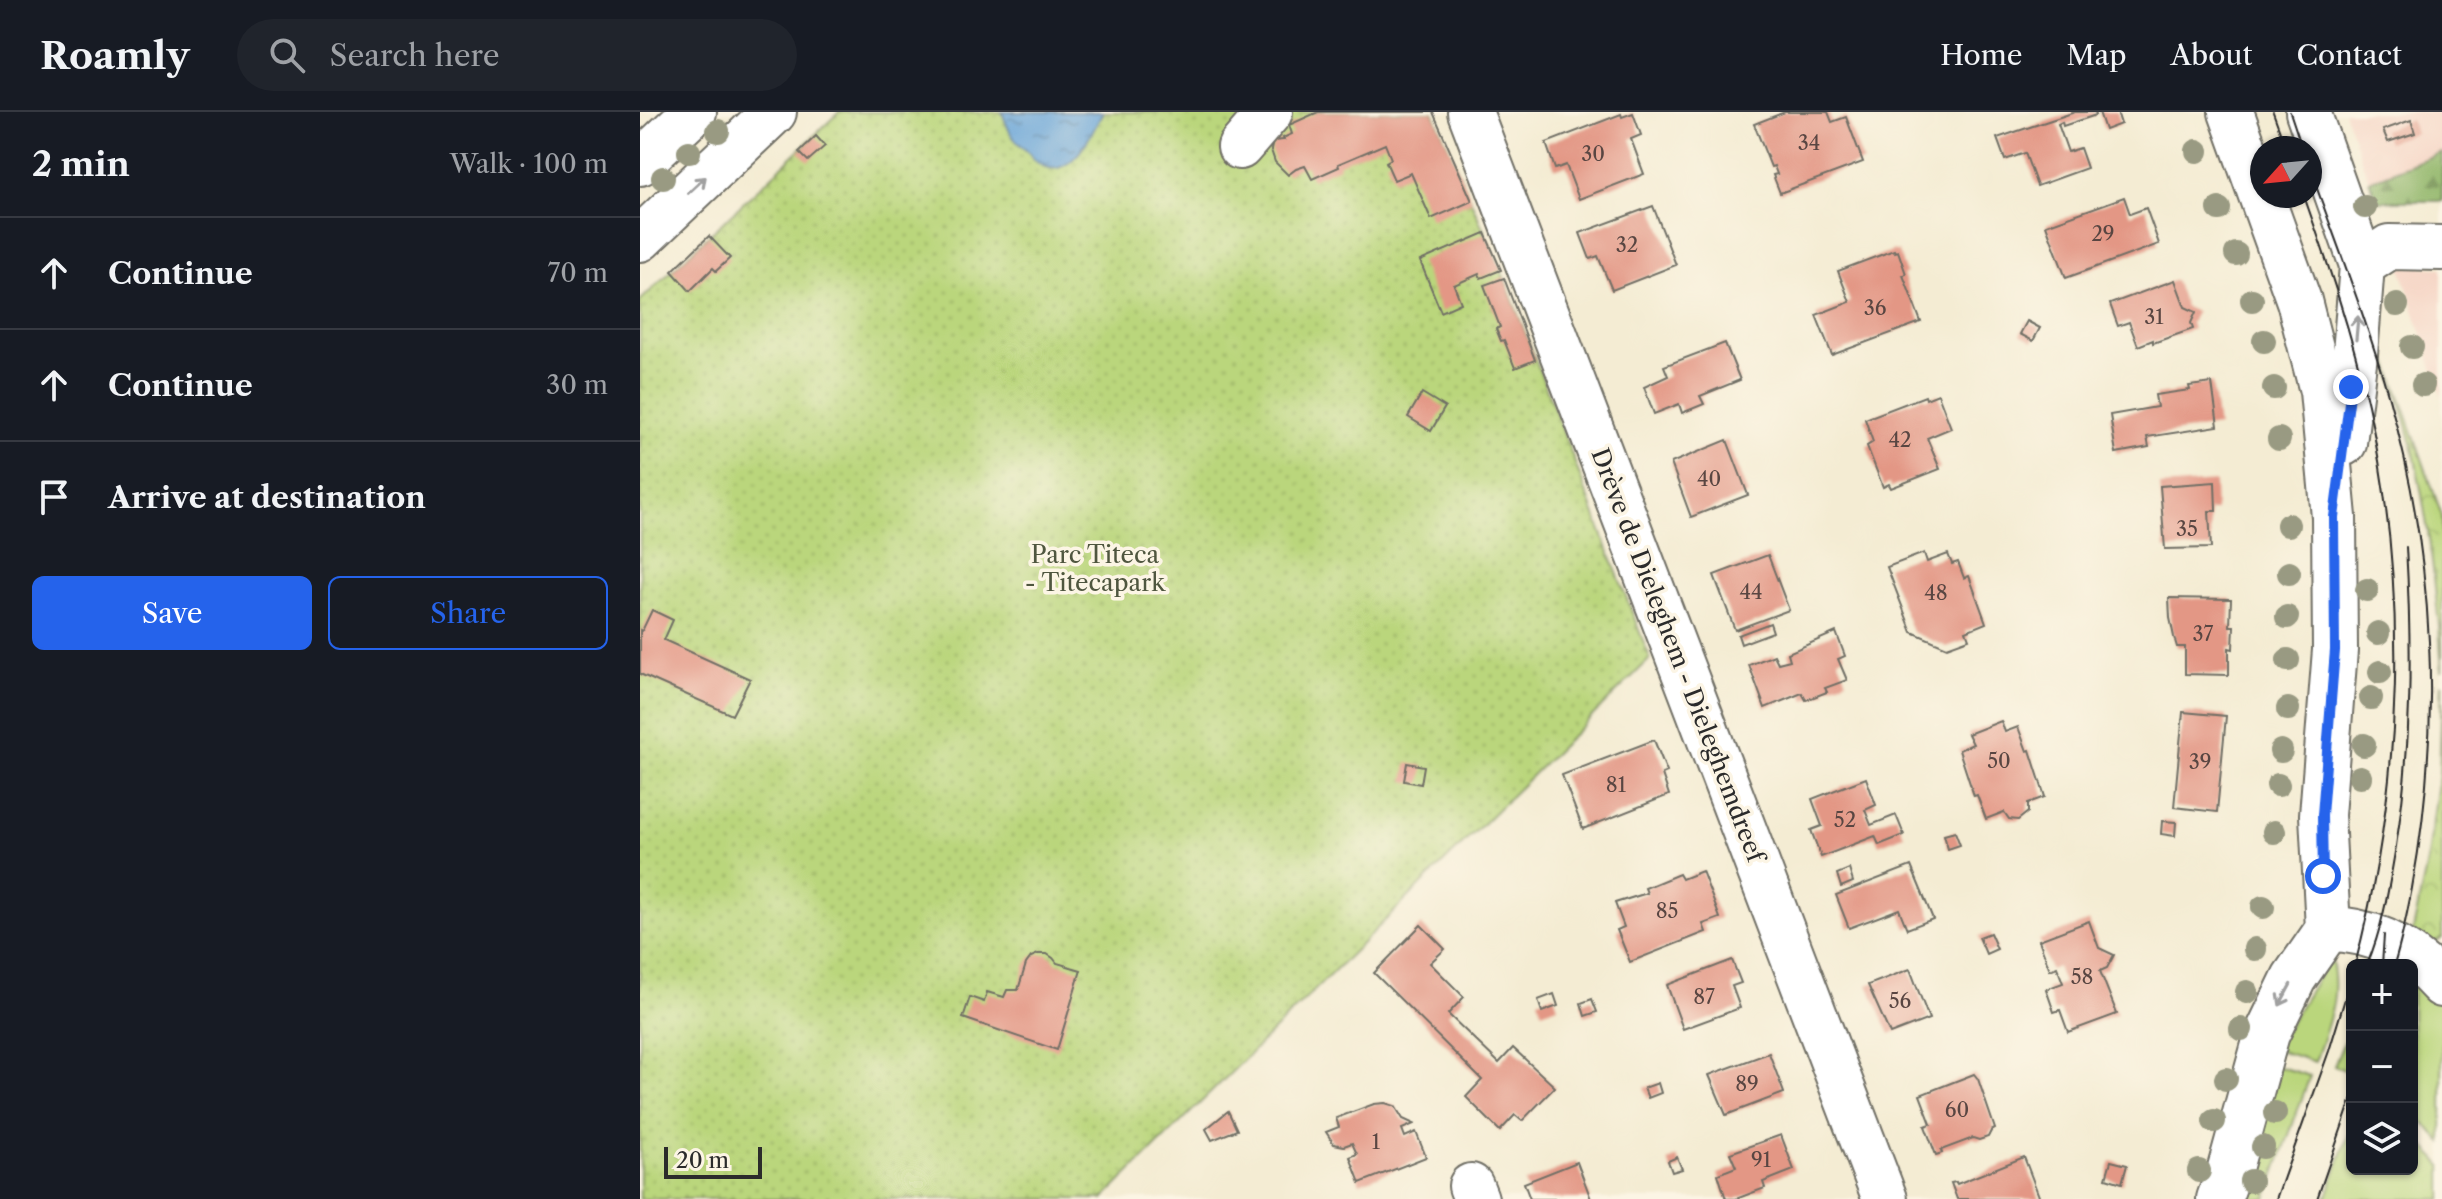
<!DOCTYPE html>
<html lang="en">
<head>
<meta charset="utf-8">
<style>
  body { margin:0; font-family:"Libre Caslon Text",serif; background:#20242c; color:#f1f3f6 }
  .controls { position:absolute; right:24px; bottom:24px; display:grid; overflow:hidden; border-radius:12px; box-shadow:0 2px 6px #0004 }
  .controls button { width:72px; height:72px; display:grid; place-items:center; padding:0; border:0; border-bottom:2px solid #363941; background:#171b24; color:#f1f3f6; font:40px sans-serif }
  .compass { position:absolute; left:1610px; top:24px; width:72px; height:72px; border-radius:50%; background:#171b24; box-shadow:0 2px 6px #0004; rotate:243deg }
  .scale { position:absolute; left:24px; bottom:20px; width:98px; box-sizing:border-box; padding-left:8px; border:4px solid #2b2b2b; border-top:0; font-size:22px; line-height:28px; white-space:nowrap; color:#2b2b2b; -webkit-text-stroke:6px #fcf5e5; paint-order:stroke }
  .stop { position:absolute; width:24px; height:24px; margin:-18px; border:6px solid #2563eb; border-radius:50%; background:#fff }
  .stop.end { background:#2563eb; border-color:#fff; box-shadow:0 2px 8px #0008 }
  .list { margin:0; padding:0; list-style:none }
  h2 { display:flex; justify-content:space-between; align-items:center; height:104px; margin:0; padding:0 32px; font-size:34px }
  h2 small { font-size:26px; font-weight:400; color:#9ea1a6 }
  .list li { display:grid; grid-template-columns:52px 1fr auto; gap:24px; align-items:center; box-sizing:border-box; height:112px; padding:0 32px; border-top:2px solid #363941 }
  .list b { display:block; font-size:30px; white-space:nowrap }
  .list em { font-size:26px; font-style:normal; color:#9ea1a6 }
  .actions { display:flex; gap:16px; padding:24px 32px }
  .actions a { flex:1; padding:18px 0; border:2px solid #2563eb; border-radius:12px; text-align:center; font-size:28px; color:#2563eb }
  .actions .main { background:#2563eb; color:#fff }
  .icon { flex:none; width:44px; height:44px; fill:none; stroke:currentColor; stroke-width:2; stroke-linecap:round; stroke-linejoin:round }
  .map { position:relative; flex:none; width:1802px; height:1087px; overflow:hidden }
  header { display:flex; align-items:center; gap:48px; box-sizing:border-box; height:112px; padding:0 40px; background:#171b24; border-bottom:2px solid #363941 }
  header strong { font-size:38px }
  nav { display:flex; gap:44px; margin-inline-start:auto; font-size:28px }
  .search { width:560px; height:72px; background:#20242c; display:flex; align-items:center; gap:20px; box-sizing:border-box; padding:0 28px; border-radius:44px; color:#9ea1a6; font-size:30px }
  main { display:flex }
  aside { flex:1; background:#171b24 }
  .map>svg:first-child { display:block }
  .built { fill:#f5d2c2 }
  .grass { fill:#bad67c; stroke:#728054; stroke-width:2 }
  .forest { fill:url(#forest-firs); stroke:#5f714c; stroke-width:2 }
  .park { fill:url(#park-crowns); stroke:#728054; stroke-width:2 }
  .garden { fill:url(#garden-dots); stroke:#728054; stroke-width:2 }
  .water { fill:url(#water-ripples); stroke:#496882; stroke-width:2 }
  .building { fill:#e39785 }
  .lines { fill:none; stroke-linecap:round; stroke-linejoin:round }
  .minor-casing { stroke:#716f66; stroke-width:48 }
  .major-casing { stroke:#716f66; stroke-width:48 }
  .minor { stroke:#fff; stroke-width:44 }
  .major { stroke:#fff; stroke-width:44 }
  .tram { stroke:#2b2b2b; stroke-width:2 }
  .tree { fill:#999a82 }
  .oneway { stroke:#a0a0a0 }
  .route { stroke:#2563eb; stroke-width:10 }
  .labels { text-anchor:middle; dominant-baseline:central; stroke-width:7; stroke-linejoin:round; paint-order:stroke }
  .number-label { font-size:20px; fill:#594642 }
  .park-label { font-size:24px; fill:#4f563f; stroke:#fcf5e5 }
  .street-label { font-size:24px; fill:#2b2b2b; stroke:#fcf5e5 }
</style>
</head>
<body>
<header>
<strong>Roamly</strong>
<div class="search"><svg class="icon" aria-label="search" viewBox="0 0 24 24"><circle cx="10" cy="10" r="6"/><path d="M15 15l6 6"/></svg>Search here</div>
<nav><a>Home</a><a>Map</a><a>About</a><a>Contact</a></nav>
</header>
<main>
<aside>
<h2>2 min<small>Walk · 100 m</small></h2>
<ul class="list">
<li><svg class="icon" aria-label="ahead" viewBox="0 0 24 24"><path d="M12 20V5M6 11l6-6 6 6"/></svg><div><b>Continue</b></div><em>70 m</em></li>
<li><svg class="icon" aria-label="ahead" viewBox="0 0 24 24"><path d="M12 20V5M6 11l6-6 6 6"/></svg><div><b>Continue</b></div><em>30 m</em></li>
<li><svg class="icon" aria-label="arrive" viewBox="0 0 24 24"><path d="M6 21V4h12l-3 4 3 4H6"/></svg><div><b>Arrive at destination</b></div></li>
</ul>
<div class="actions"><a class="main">Save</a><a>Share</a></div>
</aside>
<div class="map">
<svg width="1802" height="1087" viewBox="0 0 1802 1087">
  <defs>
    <pattern id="forest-firs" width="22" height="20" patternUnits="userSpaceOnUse" patternTransform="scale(2)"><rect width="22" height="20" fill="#93b76c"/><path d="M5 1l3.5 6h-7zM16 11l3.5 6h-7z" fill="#789559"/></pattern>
    <pattern id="park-crowns" width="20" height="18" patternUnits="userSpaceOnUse" patternTransform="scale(2)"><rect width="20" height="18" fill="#bad67c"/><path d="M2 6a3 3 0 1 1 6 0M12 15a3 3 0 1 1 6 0" fill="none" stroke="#a0b86b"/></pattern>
    <pattern id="garden-dots" width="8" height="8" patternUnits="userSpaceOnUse" patternTransform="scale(2)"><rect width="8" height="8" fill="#bad67c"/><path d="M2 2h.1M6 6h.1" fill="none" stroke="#a0b86b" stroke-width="1.8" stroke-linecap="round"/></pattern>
    <pattern id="water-ripples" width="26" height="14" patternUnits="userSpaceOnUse" patternTransform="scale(2)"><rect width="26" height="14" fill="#67a4d8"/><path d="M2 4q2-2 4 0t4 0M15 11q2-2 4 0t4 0" fill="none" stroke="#5586af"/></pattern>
  </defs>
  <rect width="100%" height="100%" fill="#fcf5e5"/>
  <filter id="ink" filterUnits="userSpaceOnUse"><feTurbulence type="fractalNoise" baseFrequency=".0125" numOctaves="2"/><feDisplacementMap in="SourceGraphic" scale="16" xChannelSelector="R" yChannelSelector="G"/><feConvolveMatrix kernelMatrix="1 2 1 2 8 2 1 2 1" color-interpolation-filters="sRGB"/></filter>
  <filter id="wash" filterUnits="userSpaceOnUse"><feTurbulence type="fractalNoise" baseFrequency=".006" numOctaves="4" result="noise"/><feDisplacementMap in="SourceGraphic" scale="32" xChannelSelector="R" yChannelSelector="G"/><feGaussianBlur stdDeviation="1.8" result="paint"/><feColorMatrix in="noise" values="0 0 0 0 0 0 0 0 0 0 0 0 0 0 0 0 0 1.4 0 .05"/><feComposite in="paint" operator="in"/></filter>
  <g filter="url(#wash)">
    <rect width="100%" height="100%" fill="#f4ecd3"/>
    <g class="built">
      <polygon points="1704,0 1802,0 1802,40 1729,69"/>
      <polygon points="1760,154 1802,156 1802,285"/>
    </g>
    <g class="grass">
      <path d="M 1691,844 C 1701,886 1688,911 1675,950 L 1634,937 Z"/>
      <polygon points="1772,860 1802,889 1802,1030 1772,998"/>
      <polygon points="1712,910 1712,954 1710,960 1694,954"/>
      <polygon points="1630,952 1670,964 1626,1087 1590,1087"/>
      <polygon points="1712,1013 1712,1057 1772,1057 1772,1020 1802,1054 1802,1087 1686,1087"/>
    </g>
    <polygon class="forest" points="1802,40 1802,89 1739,89 1729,69"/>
    <g class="park">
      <path d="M 1733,206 L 1802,404 L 1802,559 C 1798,486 1789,413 1774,341 C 1764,295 1746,250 1733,206 Z"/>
      <polygon points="1802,571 1802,826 1794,832 1771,829 1788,745 1799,663"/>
    </g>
    <polygon class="garden" points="199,0 793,0 864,166 1010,547 463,1087 0,1087 0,189"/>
    <path class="water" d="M 362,0 L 463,0 C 453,19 432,68 403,54 C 397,52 393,46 389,41 C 371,25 370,23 362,0 Z"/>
    <g id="blocks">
      <g class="building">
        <polygon points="678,0 793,0 832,89 791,107 771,61 754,68 746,50 751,47 745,32 698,52 699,55 672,67 665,54 656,57 648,63 635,50 631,38 633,29 644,28 643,26 652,22 649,13"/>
        <polygon points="1145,0 1188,0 1192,10 1206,5 1223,50 1140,81 1133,63 1137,62 1134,54 1131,55 1114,12"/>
        <polygon points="1435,0 1455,0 1456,3 1423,14 1422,10 1418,12 1428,40 1440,36 1447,56 1397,74 1385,41 1365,48 1357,26"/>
        <polygon points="1459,0 1477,0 1481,12 1465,18"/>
        <polygon points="993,1 1001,23 991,27 1004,62 939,87 926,53 915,57 906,31 981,2 982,5"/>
        <polygon points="1771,8 1775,21 1748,30 1743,18"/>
        <polygon points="176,24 185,34 168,49 159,40"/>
        <polygon points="1484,85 1490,102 1506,96 1519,132 1426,166 1406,113"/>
        <polygon points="1013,94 1036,153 972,178 958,144 950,147 940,121"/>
        <polygon points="845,121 861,158 841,166 839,162 814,173 821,191 801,200 780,149"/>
        <polygon points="69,124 90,146 76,159 73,156 50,179 32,159"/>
        <polygon points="1254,138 1255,140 1258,139 1266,162 1263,163 1281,210 1192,243 1176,203 1210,190 1198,159"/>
        <polygon points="864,166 895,248 875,256 864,228 861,229 856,217 860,215 844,173"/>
        <polygon points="1535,168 1545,195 1556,200 1551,211 1553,217 1513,231 1513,228 1498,234 1489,210 1478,214 1470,192"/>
        <polygon points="1387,209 1400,216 1393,229 1380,222"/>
        <polygon points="1085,231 1100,268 1060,284 1064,292 1042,301 1039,292 1014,302 1004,275 1028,264 1024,254"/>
        <polygon points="1572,271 1578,314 1507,325 1509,335 1476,341 1470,303 1517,295 1515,283 1550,278 1549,274"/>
        <polygon points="782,281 805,295 791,319 768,305"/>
        <polygon points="1298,282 1311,316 1287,326 1300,357 1251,376 1249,372 1243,375 1227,334 1233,330 1225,307 1285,284 1286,287"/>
        <polygon points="1087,328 1108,383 1051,405 1031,351"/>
        <polygon points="1575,370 1576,399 1569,399 1571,436 1525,437 1520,374"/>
        <polygon points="1284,441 1287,450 1308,442 1312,452 1318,450 1324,466 1329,464 1346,511 1326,519 1329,527 1307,535 1272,520 1247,455"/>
        <polygon points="1128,443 1149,498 1095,518 1074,463"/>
        <polygon points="1529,486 1591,487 1590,514 1594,514 1593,537 1589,536 1589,563 1545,562 1545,535 1537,535 1534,525 1530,506"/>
        <polygon points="12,498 33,508 24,528 110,567 92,603 0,562 0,518 2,519"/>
        <polygon points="1130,511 1133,520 1101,532 1098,523"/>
        <polygon points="1196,520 1205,544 1198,547 1207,568 1185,576 1187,580 1166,588 1162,581 1125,596 1109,553 1134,543 1138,551 1150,548 1148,541"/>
        <polygon points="1543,600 1586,604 1577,700 1534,695"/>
        <polygon points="1361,609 1365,620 1378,615 1387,639 1390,638 1405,685 1388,691 1388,700 1378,708 1369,707 1364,700 1346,707 1337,683 1334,684 1319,638 1333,632 1328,622"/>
        <polygon points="1014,628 1027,660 1022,662 1029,683 943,717 922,663"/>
        <polygon points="767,651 784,654 781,672 764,669"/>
        <polygon points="1226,666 1236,693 1225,698 1231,713 1256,703 1264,723 1239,733 1235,724 1181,745 1171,718 1182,714 1172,687"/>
        <polygon points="1522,709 1536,710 1535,724 1521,722"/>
        <polygon points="1315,720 1320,733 1308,737 1304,723"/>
        <polygon points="1271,754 1293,807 1267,817 1259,797 1209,816 1196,783"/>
        <polygon points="1209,757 1213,770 1201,775 1197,762"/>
        <polygon points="1062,759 1080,806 1063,812 1066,820 990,850 977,818 984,815 975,791 1007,781 1005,776 1039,762 1042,767"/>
        <polygon points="1449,809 1459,836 1474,843 1467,856 1460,859 1477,902 1428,920 1420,898 1414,900 1406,877 1423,871 1417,855 1410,858 1399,828"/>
        <polygon points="781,813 805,837 790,851 824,885 808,902 859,951 873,936 915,975 882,1009 875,1003 860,1019 826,985 842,968 734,861"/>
        <polygon points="1350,821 1357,837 1346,842 1339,825"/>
        <polygon points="398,842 407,842 413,846 417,851 441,858 417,938 323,906 330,885 344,890 347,880 364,885 367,878 378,878 386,852 391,845"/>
        <polygon points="1092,848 1101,871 1092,874 1100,896 1043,917 1027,873"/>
        <polygon points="1270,857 1289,907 1250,922 1228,873"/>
        <polygon points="914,882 918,894 902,900 898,888"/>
        <polygon points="952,887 957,900 945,904 941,891"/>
        <polygon points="1129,941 1144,981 1086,1003 1069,963"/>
        <polygon points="1334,962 1338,967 1355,1017 1351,1019 1348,1025 1339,1028 1333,1026 1301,1038 1302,1041 1296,1043 1285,1014 1291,1012 1280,983"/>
        <polygon points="1018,971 1021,981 1008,986 1004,976"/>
        <polygon points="745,991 755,994 763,1007 774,1012 762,1017 765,1025 776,1020 786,1045 720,1071 710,1045 717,1042 712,1031 704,1034 694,1032 686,1020 699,1015 696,1006 734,992"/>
        <polygon points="588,999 597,1018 572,1028 566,1017"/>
        <polygon points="1141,1023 1154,1058 1123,1070 1125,1076 1096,1087 1086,1087 1078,1062 1096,1055 1090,1041"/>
        <polygon points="1037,1045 1042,1057 1032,1060 1028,1049"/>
        <polygon points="1384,1045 1400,1087 1317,1087 1311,1071 1316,1070 1317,1072"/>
        <polygon points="1471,1049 1487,1053 1482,1071 1466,1066"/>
        <polygon points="937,1050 951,1087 890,1087 884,1071"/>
      </g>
    </g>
  </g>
  <g filter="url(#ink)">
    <use href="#blocks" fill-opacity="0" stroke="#716f66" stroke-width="2"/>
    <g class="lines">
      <defs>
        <g id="minor">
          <polyline points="830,0 1245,1087"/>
          <polyline points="1668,0 1722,153 1715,242 1704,331"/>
          <polyline points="600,35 630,0"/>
          <polyline points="1722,153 1749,135 1802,136"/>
          <path d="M 1688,817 C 1735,817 1771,838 1802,873"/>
          <polyline points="831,1074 836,1087"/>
          <polyline points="1579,1087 1589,1060 1627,922 1654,866 1688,817 1682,703 1695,538 1694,405 1682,279 1659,189 1591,0"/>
        </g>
        <g id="major">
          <polyline points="0,51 54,0"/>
          <polyline points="0,127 134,0"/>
        </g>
      </defs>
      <use href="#minor" class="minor-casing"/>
      <use href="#major" class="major-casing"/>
      <use href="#minor" class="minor"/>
      <use href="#major" class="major"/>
      <g class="tram">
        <polyline points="1633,0 1646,36"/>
        <polyline points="1650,0 1662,36"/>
        <path d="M 1670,57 C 1697,133 1727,208 1749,286 C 1795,446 1802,613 1772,776 C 1767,802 1762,828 1754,853"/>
        <path d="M 1664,84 C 1688,152 1712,222 1728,293 C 1769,477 1763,671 1715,853"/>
        <path d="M 1727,853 C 1743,815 1749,775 1756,734 C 1772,633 1772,537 1766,435"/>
        <polyline points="1742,853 1744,823"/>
        <polyline points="1636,1087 1689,939 1712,864"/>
        <polyline points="1677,1087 1712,986"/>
      </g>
    </g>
    <g class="tree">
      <circle cx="78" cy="19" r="12"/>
      <circle cx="1557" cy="39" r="12"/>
      <circle cx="49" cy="40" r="12"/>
      <circle cx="23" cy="66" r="12"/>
      <circle cx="1725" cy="95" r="12"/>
      <circle cx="1579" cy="97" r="12"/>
      <circle cx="1596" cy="142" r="12"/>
      <circle cx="1612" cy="188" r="12"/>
      <circle cx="1757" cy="193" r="12"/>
      <circle cx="1624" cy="229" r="12"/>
      <circle cx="1772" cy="235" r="12"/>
      <circle cx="1783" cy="273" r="12"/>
      <circle cx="1634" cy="276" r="12"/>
      <circle cx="1639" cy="327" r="12"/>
      <circle cx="1648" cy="413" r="12"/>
      <circle cx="1649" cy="461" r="12"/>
      <circle cx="1727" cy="478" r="12"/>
      <circle cx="1647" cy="505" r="12"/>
      <circle cx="1738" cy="521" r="12"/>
      <circle cx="1648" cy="548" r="12"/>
      <circle cx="1740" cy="560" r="12"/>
      <circle cx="1731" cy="586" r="12"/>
      <circle cx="1648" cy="597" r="12"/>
      <circle cx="1724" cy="633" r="12"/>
      <circle cx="1641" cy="639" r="12"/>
      <circle cx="1720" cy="665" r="12"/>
      <circle cx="1638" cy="673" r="12"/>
      <circle cx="1634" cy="720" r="12"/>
      <circle cx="1623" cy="795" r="12"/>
      <circle cx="1615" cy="837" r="12"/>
      <circle cx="1607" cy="880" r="12"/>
      <circle cx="1601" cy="917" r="12"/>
      <circle cx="1586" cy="967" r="12"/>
      <circle cx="1635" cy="1001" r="12"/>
      <circle cx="1574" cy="1009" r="12"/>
      <circle cx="1623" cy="1035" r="12"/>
      <circle cx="1559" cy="1059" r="12"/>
      <circle cx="1611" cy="1069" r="12"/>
    </g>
    <defs><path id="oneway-shaft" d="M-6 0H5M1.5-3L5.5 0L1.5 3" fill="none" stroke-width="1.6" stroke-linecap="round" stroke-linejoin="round" transform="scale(2)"/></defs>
    <g class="oneway">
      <use href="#oneway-shaft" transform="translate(57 73) rotate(-43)"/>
      <use href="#oneway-shaft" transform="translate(1717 216) rotate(-85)"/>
      <use href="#oneway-shaft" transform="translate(1645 883) rotate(118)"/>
    </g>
  </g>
  <g class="lines" filter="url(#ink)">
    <polyline class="route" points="1683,764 1682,703 1695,538 1694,405 1711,275"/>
  </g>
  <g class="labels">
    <g class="number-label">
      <text x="1169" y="31">34</text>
      <text x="953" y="42">30</text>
      <text x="1463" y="122">29</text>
      <text x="987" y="133">32</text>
      <text x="1235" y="196">36</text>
      <text x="1514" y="205">31</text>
      <text x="1260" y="328">42</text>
      <text x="1069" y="367">40</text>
      <text x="1547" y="417">35</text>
      <text x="1111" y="480">44</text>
      <text x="1296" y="481">48</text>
      <text x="1563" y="522">37</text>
      <text x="1359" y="649">50</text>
      <text x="1560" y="650">39</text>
      <text x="976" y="673">81</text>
      <text x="1205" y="708">52</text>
      <text x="1027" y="799">85</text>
      <text x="1442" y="865">58</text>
      <text x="1064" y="885">87</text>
      <text x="1260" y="889">56</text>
      <text x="1107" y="972">89</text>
      <text x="1317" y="998">60</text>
      <text x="736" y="1030">1</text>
      <text x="1121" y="1048">91</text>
    </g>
    <g class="park-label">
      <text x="455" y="442">Parc Titeca<tspan x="455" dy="28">- Titecapark</tspan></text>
    </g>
    <g class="street-label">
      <text transform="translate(1038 543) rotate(69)">Drève de Dieleghem - Dieleghemdreef</text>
    </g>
  </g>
</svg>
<div class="controls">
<button>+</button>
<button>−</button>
<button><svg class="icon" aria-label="layers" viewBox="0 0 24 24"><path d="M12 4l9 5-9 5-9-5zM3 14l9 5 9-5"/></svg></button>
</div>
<svg class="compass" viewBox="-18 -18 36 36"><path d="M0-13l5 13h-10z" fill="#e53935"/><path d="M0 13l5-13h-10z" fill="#9ea1a6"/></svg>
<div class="scale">20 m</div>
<div class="stop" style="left:1683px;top:764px"></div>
<div class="stop end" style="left:1711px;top:275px"></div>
</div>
</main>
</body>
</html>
